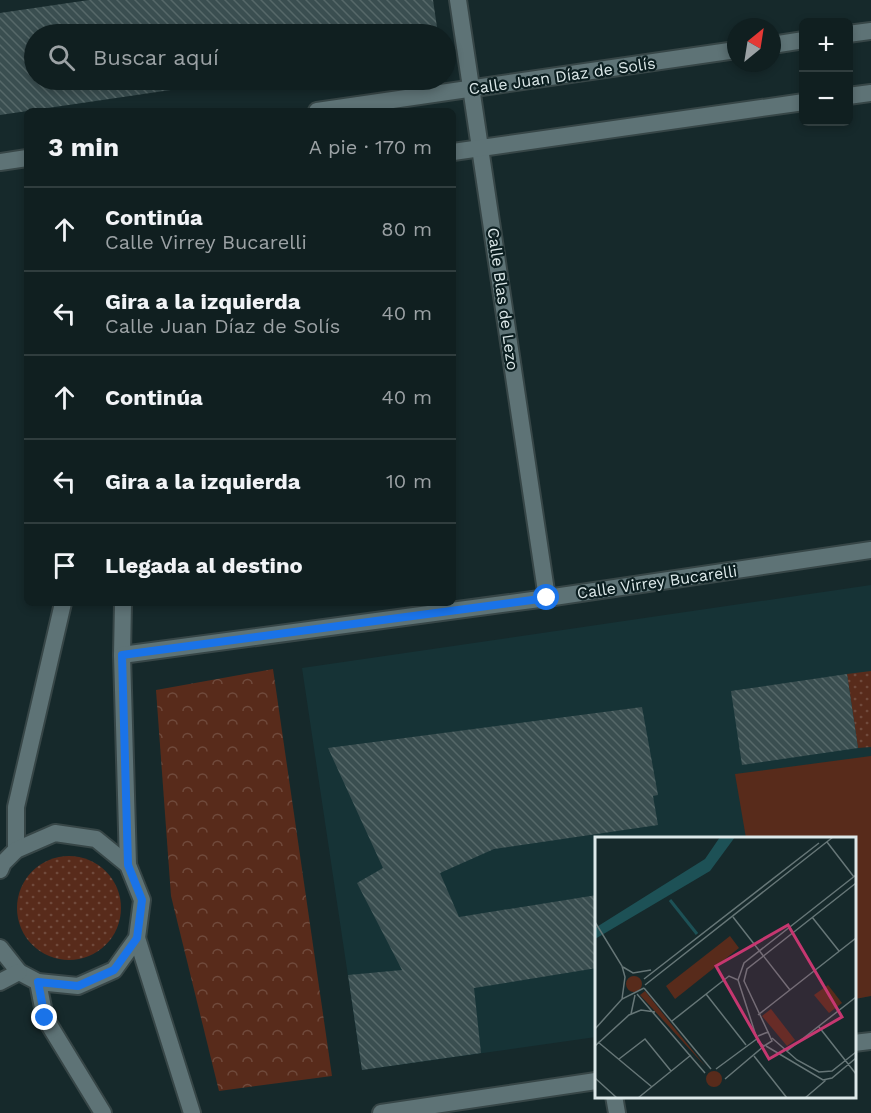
<!DOCTYPE html>
<html lang="es">
<head>
<meta charset="utf-8">
<style>
  body { margin:0; font-family:"Work Sans",sans-serif; background:#192729; color:#f1f3f6 }
  .controls { position:absolute; right:18px; top:18px; display:grid; overflow:hidden; border-radius:9px; box-shadow:0 3px 9px #0003 }
  .controls button { width:54px; height:54px; display:grid; place-items:center; padding:0; border:0; border-bottom:2px solid #303d3e; background:#101f20; color:#f1f3f6; font:30px sans-serif }
  .compass { position:absolute; left:727px; top:18px; width:54px; height:54px; border-radius:50%; background:#101f20; box-shadow:0 3px 9px #0003; rotate:30deg }
  .stop { position:absolute; width:18px; height:18px; margin:-14px; border:4px solid #1a73e8; border-radius:50%; background:#fff }
  .stop.end { background:#1a73e8; border-color:#fff; box-shadow:0 2px 6px #0008 }
  .list { margin:0; padding:0; list-style:none }
  h2 { display:flex; justify-content:space-between; align-items:center; height:78px; margin:0; padding:0 24px; font-size:26px }
  h2 small { font-size:20px; font-weight:400; color:#9ca2a5 }
  .list li { display:grid; grid-template-columns:39px 1fr auto; gap:18px; align-items:center; box-sizing:border-box; height:84px; padding:0 24px; border-top:2px solid #303d3e }
  .list b { display:block; font-size:22px; white-space:nowrap }
  .list p { margin:0; font-size:20px; white-space:nowrap; color:#9ca2a5 }
  .list em { font-size:20px; font-style:normal; color:#9ca2a5 }
  .icon { flex:none; width:33px; height:33px; fill:none; stroke:currentColor; stroke-width:2; stroke-linecap:round; stroke-linejoin:round }
  .map { position:relative; flex:none; width:871px; height:1113px; overflow:hidden }
  .search { position:absolute; background:#101f20; box-shadow:0 3px 9px #0003; left:24px; top:24px; width:432px; height:66px; display:flex; align-items:center; gap:15px; box-sizing:border-box; padding:0 21px; border-radius:33px; color:#9ca2a5; font-size:22px }
  .panel { position:absolute; background:#101f20; box-shadow:0 3px 9px #0003; left:24px; top:108px; width:432px; height:498px; border-radius:9px }
  .map>svg:first-child { display:block }
  .built { fill:#163336 }
  .grass { fill:url(#grass-dots) }
  .park { fill:url(#park-crowns) }
  .pitch { fill:#582b1b }
  .building { fill:url(#building-back-hatch) }
  .lines { fill:none; stroke-linecap:round; stroke-linejoin:round }
  .minor-casing { stroke:#374647; stroke-width:20 }
  .tertiary-casing { stroke:#374647; stroke-width:20 }
  .minor { stroke:#5e7376; stroke-width:16 }
  .tertiary { stroke:#5e7376; stroke-width:16 }
  .route { stroke:#1a73e8; stroke-width:8 }
  .labels { text-anchor:middle; dominant-baseline:central; stroke-width:4.5; stroke-linejoin:round; paint-order:stroke }
  .street-label { font-size:16px; fill:#dde9ea; stroke:#0c1f21 }
  .inset-river { fill:none; stroke:#1d5156; stroke-width:3 }
  .inset-road { fill:none; stroke:#667677; stroke-width:1.5 }
  .view { fill:#c63770; fill-opacity:0.15; stroke:#c63770; stroke-width:3 }
  .inset-edge { fill:none; stroke:#dde9ea; stroke-width:3 }
</style>
</head>
<body>
<div class="map">
<svg width="871" height="1113" viewBox="0 0 871 1113">
  <defs>
    <pattern id="grass-dots" width="8" height="8" patternUnits="userSpaceOnUse" patternTransform="scale(1.5)"><rect width="8" height="8" fill="#582b1b"/><path d="M2 2h.1M6 6h.1" fill="none" stroke="#704a3c" stroke-width="1.8" stroke-linecap="round"/></pattern>
    <pattern id="park-crowns" width="20" height="18" patternUnits="userSpaceOnUse" patternTransform="scale(1.5)"><rect width="20" height="18" fill="#582b1b"/><path d="M2 6a3 3 0 1 1 6 0M12 15a3 3 0 1 1 6 0" fill="none" stroke="#704a3c"/></pattern>
    <pattern id="building-back-hatch" width="6" height="6" patternUnits="userSpaceOnUse" patternTransform="scale(1.5)"><rect width="6" height="6" fill="#3a4e50"/><path d="M-1 5l2 2M0 0l6 6M5-1l2 2" fill="none" stroke="#566869"/></pattern>
  </defs>
  <rect width="100%" height="100%" fill="#16292b"/>
  <polygon class="built" points="871,585 871,996 855,999 854,838 596,838 596,1037 362,1070 302,668"/>
  <g class="grass">
    <polygon points="871,671 871,747 858,748 847,674"/>
    <circle cx="69" cy="908" r="52"/>
  </g>
  <polygon class="park" points="273,669 332,1076 219,1091 171,896 156,690"/>
  <polygon class="pitch" points="871,756 871,996 855,999 854,838 746,838 735,774"/>
  <g class="building">
    <polygon points="89,0 433,0 438,34 34,34 34,80 239,80 0,115 0,13"/>
    <polygon points="847,674 858,748 742,765 731,691"/>
    <polygon points="642,707 658,795 653,796 658,825 494,849 440,873 459,917 597,895 597,968 474,988 481,1053 362,1070 348,975 402,970 357,883 383,868 328,748"/>
  </g>
  <g class="lines">
    <defs>
      <g id="minor">
        <polyline points="458,0 547,598"/>
        <polyline points="848,34 871,31"/>
        <polyline points="772,45 804,40"/>
        <polyline points="848,96 871,93"/>
        <polyline points="317,111 736,50"/>
        <polyline points="453,152 804,102"/>
        <polyline points="0,162 27,158"/>
        <polyline points="123,603 122,655 128,865"/>
        <polyline points="122,655 547,598 871,550"/>
        <polyline points="16,850 16,807 63,603"/>
        <polyline points="137,938 192,1113"/>
        <polyline points="38,982 45,1018 103,1113"/>
        <polyline points="854,1043 871,1041"/>
        <polyline points="614,1096 617,1113"/>
        <polyline points="381,1113 596,1081"/>
      </g>
      <g id="tertiary">
        <polyline points="0,870 3,863 16,850 55,833 96,839 128,865 142,900 137,938 114,970 78,986 38,982 19,972 0,948"/>
        <polyline points="0,982 19,972"/>
      </g>
    </defs>
    <use href="#minor" class="minor-casing"/>
    <use href="#tertiary" class="tertiary-casing"/>
    <use href="#minor" class="minor"/>
    <use href="#tertiary" class="tertiary"/>
  </g>
  <g class="lines">
    <polyline class="route" points="45,1018 38,982 78,986 114,970 137,938 142,900 128,865 122,655 547,598"/>
  </g>
  <g class="labels">
    <g class="street-label">
      <text transform="translate(562 76) rotate(-8)">Calle Juan Díaz de Solís</text>
      <text transform="translate(503 299) rotate(82)">Calle Blas de Lezo</text>
      <text transform="translate(657 582) rotate(-8)">Calle Virrey Bucarelli</text>
    </g>
  </g>
  <g transform="translate(595 837)">
    <rect width="261" height="261" fill="#16292b"/>
    <path d="M 135,99 L 144,111 L 80,162 L 71,149 ZM31 147a8 8 0 1 1 16 0a8 8 0 1 1-16 0ZM 50,154 L 85,198 L 111,230 L 45,158 ZM111 242a8 8 0 1 1 16 0a8 8 0 1 1-16 0Z" fill="#582b1b"/>
    <path d="M 176,172 L 200,203 L 192,209 L 167,179 Z" fill="#582b1b"/>
    <path d="M 233,148 L 247,166 L 234,176 L 219,158 Z" fill="#582b1b"/>
    <path d="M 125,0 L 140,0 L 115,34 L 0,102 L 0,91 L 110,22 Z" fill="#1d5156"/>
    <path class="inset-river" d="M 75,63 L 102,97"/>
    <path class="inset-road" d="M 232,5 L 259,40M 138,80 L 195,153M 217,80 L 244,114M 0,85 L 27,129 L 30,140 L 27,162M 28,130 L 38,136 L 56,133M 49,142 L 224,6M 50,148 L 238,0M 49,151 L 116,232M 42,157 L 110,236M 111,157 L 151,208M 36,177 L 40,158M 163,178 L 261,101M 77,184 L 134,139 L 143,143M 224,190 L 261,237M 0,192 L 27,162 L 49,151M 173,195 L 149,144 L 152,132 L 261,46M 163,199 L 173,195 L 177,204 L 169,209 L 163,205 L 143,143 L 149,126 L 261,38M 177,201 L 202,223 L 224,235 L 237,234 L 261,215M 3,205 L 57,250M 0,209 L 34,178 L 46,173 L 60,175M 171,209 L 228,243 L 237,241 L 261,221M 192,214 L 261,160M 159,219 L 192,261M 24,222 L 50,202 L 76,234M 121,232 L 163,201M 0,241 L 22,261M 130,242 L 169,209M 43,261 L 96,218M 210,261 L 231,243"/>
    <path class="view" d="M 193,88 L 247,180 L 174,222 L 121,129 Z"/>
    <rect width="261" height="261" class="inset-edge"/>
  </g>
</svg>
<div class="controls">
<button>+</button>
<button>−</button>
</div>
<svg class="compass" viewBox="-18 -18 36 36"><path d="M0-13l5 13h-10z" fill="#e53935"/><path d="M0 13l5-13h-10z" fill="#9ca2a5"/></svg>
<div class="stop" style="left:547px;top:598px"></div>
<div class="stop end" style="left:45px;top:1018px"></div>
<div class="search"><svg class="icon" aria-label="search" viewBox="0 0 24 24"><circle cx="10" cy="10" r="6"/><path d="M15 15l6 6"/></svg>Buscar aquí</div>
<section class="panel">
<h2>3 min<small>A pie · 170 m</small></h2>
<ul class="list">
<li><svg class="icon" aria-label="ahead" viewBox="0 0 24 24"><path d="M12 20V5M6 11l6-6 6 6"/></svg><div><b>Continúa</b><p>Calle Virrey Bucarelli</p></div><em>80 m</em></li>
<li><svg class="icon" aria-label="left" viewBox="0 0 24 24"><path d="M17 20v-9H6M10 6l-5 5 5 5"/></svg><div><b>Gira a la izquierda</b><p>Calle Juan Díaz de Solís</p></div><em>40 m</em></li>
<li><svg class="icon" aria-label="ahead" viewBox="0 0 24 24"><path d="M12 20V5M6 11l6-6 6 6"/></svg><div><b>Continúa</b></div><em>40 m</em></li>
<li><svg class="icon" aria-label="left" viewBox="0 0 24 24"><path d="M17 20v-9H6M10 6l-5 5 5 5"/></svg><div><b>Gira a la izquierda</b></div><em>10 m</em></li>
<li><svg class="icon" aria-label="arrive" viewBox="0 0 24 24"><path d="M6 21V4h12l-3 4 3 4H6"/></svg><div><b>Llegada al destino</b></div></li>
</ul>
</section>
</div>
</body>
</html>
